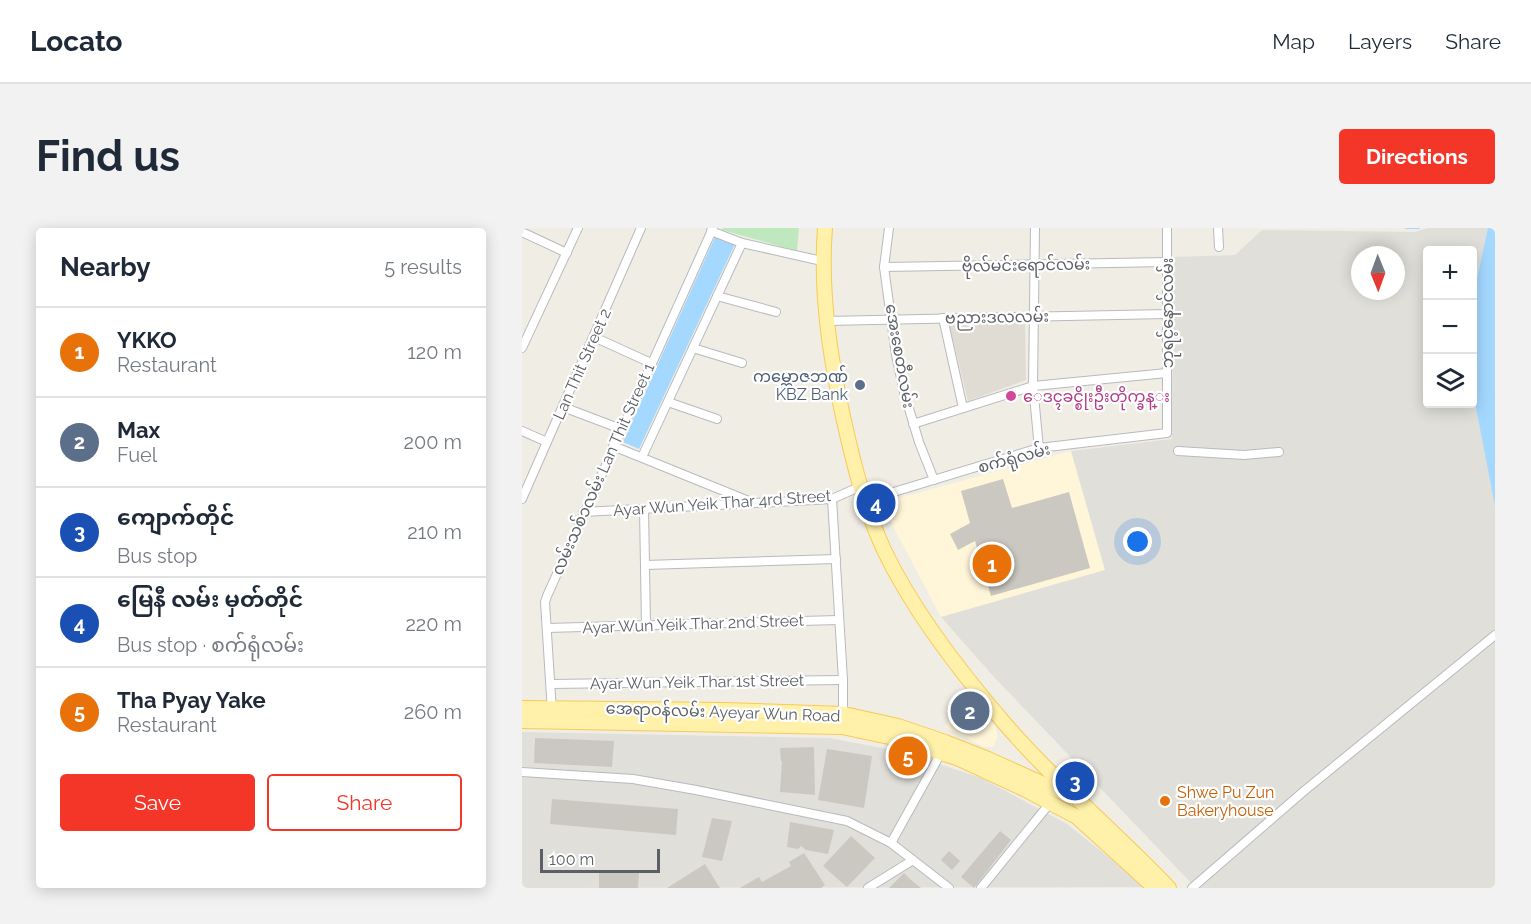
<!DOCTYPE html>
<html lang="en">
<head>
<meta charset="utf-8">
<style>
  body { margin:0; font-family:Raleway,"Noto Sans Myanmar",sans-serif; background:#f2f2f3; color:#1f2937 }
  .controls { position:absolute; right:18px; top:18px; display:grid; overflow:hidden; border-radius:6px; box-shadow:0 3px 15px #0003 }
  .controls button { width:54px; height:54px; display:grid; place-items:center; padding:0; border:0; border-bottom:2px solid #e0e1e3; background:#fff; color:#1f2937; font:30px sans-serif }
  .compass { position:absolute; left:829px; top:18px; width:54px; height:54px; border-radius:50%; background:#fff; box-shadow:0 3px 15px #0003; rotate:179deg }
  .scale { position:absolute; left:18px; bottom:15px; width:120px; box-sizing:border-box; padding-left:6px; border:3px solid #5c6066; border-top:0; font-size:16px; line-height:21px; white-space:nowrap; color:#5c6066; -webkit-text-stroke:4px #fff; paint-order:stroke }
  .you { position:absolute; left:616px; top:314px; width:21px; height:21px; margin:-15px; border:4px solid #fff; border-radius:50%; background:#1a73e8; box-shadow:0 0 0 9px #1a73e833 }
  .badge { display:grid; place-items:center; width:39px; height:39px; border-radius:50%; background:#f33627; color:#fff; font-size:20px; font-weight:700 }
  .pin { position:absolute; translate:-50% -50%; border:3px solid #fff; box-shadow:0 2px 6px #0006 }
  .list { margin:0; padding:0; list-style:none }
  h2 { display:flex; justify-content:space-between; align-items:center; height:78px; margin:0; padding:0 24px; font-size:26px }
  h2 small { font-size:20px; font-weight:400; color:#747a83 }
  .list li { display:grid; grid-template-columns:39px 1fr auto; gap:18px; align-items:center; box-sizing:border-box; height:90px; padding:0 24px; border-top:2px solid #e0e1e3 }
  .list b { display:block; font-size:22px; white-space:nowrap }
  .list p { margin:0; font-size:20px; white-space:nowrap; color:#747a83 }
  .list em { font-size:20px; font-style:normal; color:#747a83 }
  .actions { display:flex; gap:12px; padding:18px 24px }
  .actions a { flex:1; padding:14px 0; border:2px solid #f33627; border-radius:6px; text-align:center; font-size:21px; color:#f33627 }
  .actions .main { background:#f33627; color:#fff }
  .icon { flex:none; width:33px; height:33px; fill:none; stroke:currentColor; stroke-width:2; stroke-linecap:round; stroke-linejoin:round }
  .map { position:relative; flex:none; width:973px; height:660px; overflow:hidden; border-radius:6px }
  header { display:flex; align-items:center; gap:36px; box-sizing:border-box; height:84px; padding:0 30px; background:#fff; border-bottom:2px solid #e0e1e3 }
  header strong { font-size:28px }
  nav { display:flex; gap:33px; margin-inline-start:auto; font-size:21px }
  .intro { display:flex; align-items:center; justify-content:space-between; box-sizing:border-box; height:144px; padding:0 36px }
  h1 { margin:0; font-size:42px }
  .button { padding:15px 27px; border-radius:6px; background:#f33627; color:#fff; font-size:21px; font-weight:700 }
  main { display:flex; gap:36px; padding:0 36px }
  aside { flex:1; background:#fff; border-radius:6px; box-shadow:0 3px 15px #0003 }
  .map>svg:first-child { display:block }
  .commercial { fill:#fff6da }
  .industrial { fill:#e0dfd9; fill-rule:evenodd }
  .education { fill:#e0dcd3 }
  .green { fill:#c0e8bf }
  .water { fill:#a5d8ff }
  .lines { fill:none; stroke-linecap:round; stroke-linejoin:round }
  .stream { stroke:#a5d8ff; stroke-width:2 }
  .building { fill:#cbc8c1 }
  .street-casing { stroke:#b7babf; stroke-width:10 }
  .primary-casing { stroke:#f9ca54; stroke-width:16 }
  .street { stroke:#fff; stroke-width:8 }
  .primary { stroke:#fff1aa; stroke-width:14 }
  .service-dot { fill:#5c6f8a; stroke:#fff; stroke-width:2 }
  .hotel-dot { fill:#d1479c; stroke:#fff; stroke-width:2 }
  .food-dot { fill:#e8710a; stroke:#fff; stroke-width:2 }
  .labels { text-anchor:middle; dominant-baseline:central; stroke-width:4.5; stroke-linejoin:round; paint-order:stroke }
  .street-label { font-size:16px; fill:#5c6066; stroke:#fff }
  .service-label { font-size:16px; fill:#4e5e75; stroke:#fff; text-anchor:end }
  .hotel-label { font-size:16px; fill:#b23c85; stroke:#fff; text-anchor:start }
  .food-label { font-size:16px; fill:#c56008; stroke:#fff; text-anchor:start }
</style>
</head>
<body>
<header>
<strong>Locato</strong>
<nav><a>Map</a><a>Layers</a><a>Share</a></nav>
</header>
<div class="intro"><h1>Find us</h1><a class="button">Directions</a></div>
<main>
<aside>
<h2>Nearby<small>5 results</small></h2>
<ul class="list">
<li><span class="badge" style="background:#e8710a">1</span><div><b>YKKO</b><p>Restaurant</p></div><em>120 m</em></li>
<li><span class="badge" style="background:#5c6f8a">2</span><div><b>Max</b><p>Fuel</p></div><em>200 m</em></li>
<li><span class="badge" style="background:#1a4fb4">3</span><div><b>ကျောက်တိုင်</b><p>Bus stop</p></div><em>210 m</em></li>
<li><span class="badge" style="background:#1a4fb4">4</span><div><b>မြေနီ လမ်း မှတ်တိုင်</b><p>Bus stop · စက်ရုံလမ်း</p></div><em>220 m</em></li>
<li><span class="badge" style="background:#e8710a">5</span><div><b>Tha Pyay Yake</b><p>Restaurant</p></div><em>260 m</em></li>
</ul>
<div class="actions"><a class="main">Save</a><a>Share</a></div>
</aside>
<div class="map">
<svg width="973" height="660" viewBox="0 0 973 660">
  <rect width="100%" height="100%" fill="#f0ede4"/>
  <g class="commercial">
    <polygon points="549,223 583,342 419,389 359,275"/>
    <polygon points="448,467 473,498 476,508 471,519 462,519 422,499"/>
  </g>
  <g class="industrial">
    <path d="M 906,0 L 966,0 L 951,68 L 950,22 L 906,22 L 906,176 L 950,176 L 951,159 L 973,278 L 973,660 L 674,660 L 472,449 L 419,389 L 583,342 L 549,223 L 650,211 L 651,29 L 713,27 L 740,2 L 893,4 ZM 838,27 L 874,27 L 874,63 L 838,63 Z"/>
    <polygon points="0,504 307,510 381,524 459,550 545,596 624,659 0,660"/>
  </g>
  <polygon class="education" points="503,94 504,152 446,173 427,96"/>
  <polygon class="green" points="201,0 277,0 275,23 200,2"/>
  <g class="water">
    <polygon points="966,0 973,0 973,278 950,159 951,68"/>
    <polygon points="193,9 213,16 117,221 101,214"/>
  </g>
  <g class="lines">
    <polyline class="stream" points="884,0 897,0"/>
  </g>
  <g class="building">
    <polygon points="481,251 490,280 547,264 568,340 469,368 453,313 436,322 428,306 448,295 439,263"/>
    <polygon points="13,510 92,513 90,539 12,535"/>
    <polygon points="292,519 293,567 258,564 260,533 259,533 258,520"/>
    <polygon points="305,521 350,528 342,580 296,572"/>
    <polygon points="30,571 156,581 154,607 28,596"/>
    <polygon points="190,590 210,593 200,633 180,629"/>
    <polygon points="268,594 312,602 306,626 284,622 279,618 276,621 265,619"/>
    <polygon points="478,603 489,612 452,660 439,649"/>
    <polygon points="329,608 353,630 325,659 301,638"/>
    <polygon points="427,623 438,633 430,642 419,632"/>
    <polygon points="282,625 303,657 299,660 218,660 237,649 240,654 269,638 267,634"/>
    <polygon points="183,636 198,660 145,660"/>
    <polygon points="77,644 117,645 116,660 77,660"/>
    <polygon points="382,645 389,652 399,660 367,660"/>
  </g>
  <g class="lines">
    <defs>
      <g id="street">
        <polyline points="367,0 362,39 374,127 382,164 397,214 412,252"/>
        <polyline points="513,0 511,158 517,220"/>
        <polyline points="696,0 697,19"/>
        <polyline points="189,3 220,15 300,33"/>
        <polyline points="0,4 45,25"/>
        <polyline points="362,39 645,34"/>
        <polyline points="195,68 254,84"/>
        <polyline points="421,90 441,180"/>
        <polyline points="304,93 646,86"/>
        <polyline points="72,109 129,135"/>
        <polyline points="0,120 56,0"/>
        <polyline points="171,120 220,135"/>
        <polyline points="146,174 195,191"/>
        <polyline points="41,179 99,201"/>
        <polyline points="391,196 511,158 645,145"/>
        <polyline points="0,203 25,214"/>
        <polyline points="91,218 229,274"/>
        <polyline points="656,223 722,227 757,224"/>
        <polyline points="120,229 220,15"/>
        <polyline points="0,271 119,0"/>
        <polyline points="310,271 321,452 321,489"/>
        <polyline points="342,273 517,220 645,205 645,0"/>
        <polyline points="122,281 124,397"/>
        <polyline points="61,284 310,271 337,259"/>
        <polyline points="123,337 314,331"/>
        <polyline points="25,400 317,392"/>
        <polyline points="30,456 321,452"/>
        <polyline points="30,484 23,374 25,368 191,0"/>
        <polyline points="0,544 111,551 174,562 325,593 369,615 427,660"/>
        <polyline points="369,615 419,525"/>
        <polyline points="346,660 391,632"/>
        <polyline points="459,660 528,575"/>
        <polyline points="670,660 782,563 973,407"/>
      </g>
      <g id="primary">
        <path d="M 303,0 C 298,65 308,129 322,193 C 332,238 343,281 362,322 C 392,385 439,445 484,497 C 534,555 594,604 647,660"/>
        <polyline points="0,480 202,482 322,486 376,498 423,514 466,531 548,568"/>
        <polyline points="0,493 320,499 372,510 435,530 504,562 555,589 633,660"/>
      </g>
    </defs>
    <use href="#street" class="street-casing"/>
    <use href="#primary" class="primary-casing"/>
    <use href="#street" class="street"/>
    <use href="#primary" class="primary"/>
  </g>
  <circle class="service-dot" cx="338" cy="157" r="6"/>
  <circle class="hotel-dot" cx="489" cy="168" r="6"/>
  <circle class="food-dot" cx="643" cy="573" r="6"/>
  <g class="labels">
    <g class="street-label">
      <text transform="translate(504 37) rotate(-1)">ဗိုလ်မင်းရောင်လမ်း</text>
      <text transform="translate(645 85) rotate(-90)">ဘုရင့်နောင်လမ်း</text>
      <text transform="translate(475 89) rotate(-1)">ဗညားဒလလမ်း</text>
      <text transform="translate(378 128) rotate(80)">အေးစေတီလမ်း</text>
      <text transform="translate(60 136) rotate(-66)">Lan Thit Street 2</text>
      <text transform="translate(492 230) rotate(-15)">စက်ရုံလမ်း</text>
      <text transform="translate(81 241) rotate(-66)">လမ်းသစ်၁လမ်း Lan Thit Street 1</text>
      <text transform="translate(200 275) rotate(-4)">Ayar Wun Yeik Thar 4rd Street</text>
      <text transform="translate(171 396) rotate(-2)">Ayar Wun Yeik Thar 2nd Street</text>
      <text transform="translate(175 454) rotate(-1)">Ayar Wun Yeik Thar 1st Street</text>
      <text transform="translate(201 484) rotate(2)">အေရာဝန်လမ်း Ayeyar Wun Road</text>
    </g>
    <g class="service-label">
      <text x="326" y="148">ကမ္ဘောဇဘဏ်<tspan x="326" dy="18">KBZ Bank</tspan></text>
    </g>
    <g class="hotel-label">
      <text x="501" y="168">ေဒၚခင္စိုးဦးတိုက္ခန္း</text>
    </g>
    <g class="food-label">
      <text x="655" y="564">Shwe Pu Zun<tspan x="655" dy="18">Bakeryhouse</tspan></text>
    </g>
  </g>
</svg>
<div class="controls">
<button>+</button>
<button>−</button>
<button><svg class="icon" aria-label="layers" viewBox="0 0 24 24"><path d="M12 4l9 5-9 5-9-5zM3 14l9 5 9-5"/></svg></button>
</div>
<svg class="compass" viewBox="-18 -18 36 36"><path d="M0-13l5 13h-10z" fill="#e53935"/><path d="M0 13l5-13h-10z" fill="#747a83"/></svg>
<div class="scale">100 m</div>
<div class="you"></div>
<div class="pin badge" style="left:470px;top:336px;background:#e8710a">1</div>
<div class="pin badge" style="left:448px;top:483px;background:#5c6f8a">2</div>
<div class="pin badge" style="left:553px;top:553px;background:#1a4fb4">3</div>
<div class="pin badge" style="left:354px;top:275px;background:#1a4fb4">4</div>
<div class="pin badge" style="left:386px;top:528px;background:#e8710a">5</div>
</div>
</main>
</body>
</html>
